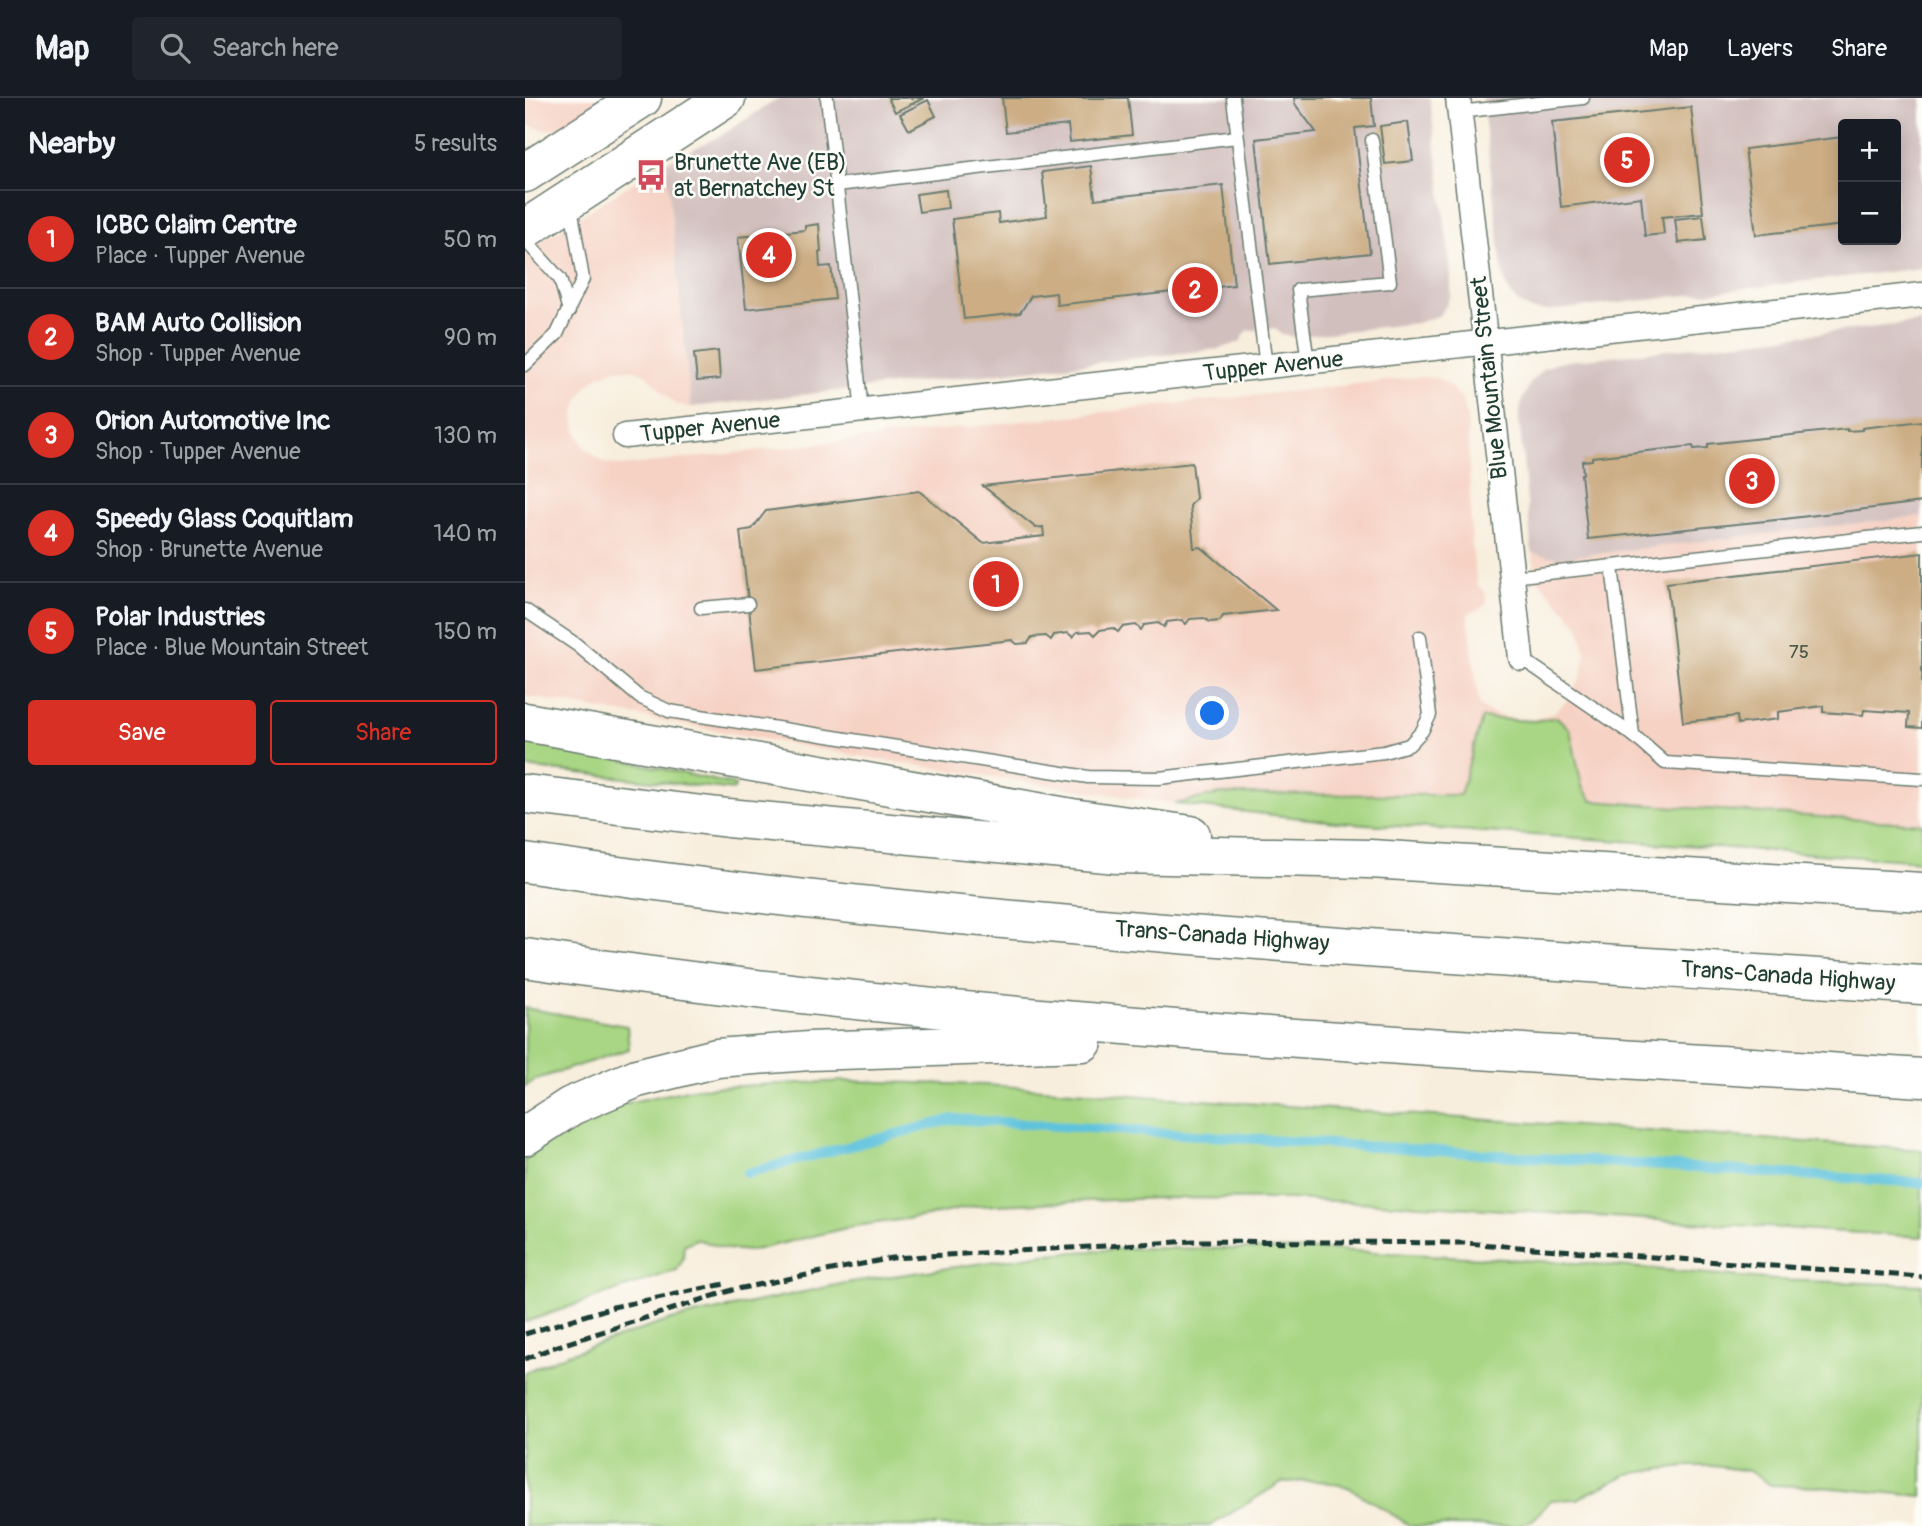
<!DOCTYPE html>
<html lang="en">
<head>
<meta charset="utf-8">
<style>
  body { margin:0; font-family:Pangolin,sans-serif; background:#20242c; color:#f1f3f6 }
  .controls { position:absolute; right:21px; top:21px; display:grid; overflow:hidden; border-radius:7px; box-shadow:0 4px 18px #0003 }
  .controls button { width:63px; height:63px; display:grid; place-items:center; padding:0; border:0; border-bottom:2px solid #363941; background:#171b24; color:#f1f3f6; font:35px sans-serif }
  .you { position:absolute; left:688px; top:616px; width:24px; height:24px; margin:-18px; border:5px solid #fff; border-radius:50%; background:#1a73e8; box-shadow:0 0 0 10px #1a73e833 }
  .badge { display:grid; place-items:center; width:46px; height:46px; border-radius:50%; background:#d93025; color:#fff; font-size:23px; font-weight:700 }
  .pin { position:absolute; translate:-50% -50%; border:4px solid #fff; box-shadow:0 2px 7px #0006 }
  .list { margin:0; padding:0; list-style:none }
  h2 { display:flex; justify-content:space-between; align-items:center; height:91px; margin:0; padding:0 28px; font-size:30px }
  h2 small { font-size:23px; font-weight:400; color:#9ea1a6 }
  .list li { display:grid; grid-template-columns:46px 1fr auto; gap:21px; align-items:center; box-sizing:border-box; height:98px; padding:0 28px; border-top:2px solid #363941 }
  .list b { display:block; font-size:26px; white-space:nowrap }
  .list p { margin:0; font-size:23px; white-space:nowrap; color:#9ea1a6 }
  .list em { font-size:23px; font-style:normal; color:#9ea1a6 }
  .actions { display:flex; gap:14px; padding:21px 28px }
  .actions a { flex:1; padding:16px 0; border:2px solid #d93025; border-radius:7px; text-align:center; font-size:24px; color:#d93025 }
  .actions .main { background:#d93025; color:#fff }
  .icon { flex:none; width:38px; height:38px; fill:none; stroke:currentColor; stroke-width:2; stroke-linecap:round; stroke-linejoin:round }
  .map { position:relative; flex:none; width:1397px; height:1428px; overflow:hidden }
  header { display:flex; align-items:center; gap:42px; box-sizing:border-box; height:98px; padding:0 35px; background:#171b24; border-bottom:2px solid #363941 }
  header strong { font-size:33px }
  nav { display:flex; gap:38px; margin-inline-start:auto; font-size:24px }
  .search { width:490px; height:63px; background:#20242c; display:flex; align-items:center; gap:18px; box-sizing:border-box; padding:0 24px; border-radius:7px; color:#9ea1a6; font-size:26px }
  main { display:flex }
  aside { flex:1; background:#171b24 }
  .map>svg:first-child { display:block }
  .built { fill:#f6d2c4 }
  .industrial { fill:#d1bfbe; fill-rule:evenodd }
  .green { fill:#a9d684; stroke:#648a5c; stroke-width:2 }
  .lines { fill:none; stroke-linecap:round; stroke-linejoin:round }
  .stream { stroke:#5fc3dd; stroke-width:10 }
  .building { fill:#ccad84 }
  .lane-casing { stroke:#6b7b6f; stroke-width:15 }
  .street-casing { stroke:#6b7b6f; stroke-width:27 }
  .primary-casing { stroke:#6b7b6f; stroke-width:41 }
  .highway-casing { stroke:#6b7b6f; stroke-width:41 }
  .lane { stroke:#fff; stroke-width:12 }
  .street { stroke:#fff; stroke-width:24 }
  .primary { stroke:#fff; stroke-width:38 }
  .highway { stroke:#fff; stroke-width:38 }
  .rail { stroke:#1f3d34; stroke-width:5; stroke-dasharray:10 5; stroke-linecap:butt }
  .labels { text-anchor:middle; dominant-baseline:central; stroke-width:5; stroke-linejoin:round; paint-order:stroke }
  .number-label { font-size:19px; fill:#4a5948 }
  .poi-label { font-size:23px; fill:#1f3d34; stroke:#fdfcf7; text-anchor:start }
  .street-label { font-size:23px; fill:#1f3d34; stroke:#fdfcf7 }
</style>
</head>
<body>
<header>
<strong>Map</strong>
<div class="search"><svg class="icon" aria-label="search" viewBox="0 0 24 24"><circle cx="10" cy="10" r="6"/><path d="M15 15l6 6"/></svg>Search here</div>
<nav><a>Map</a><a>Layers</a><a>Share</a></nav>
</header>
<main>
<aside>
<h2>Nearby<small>5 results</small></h2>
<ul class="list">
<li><span class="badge">1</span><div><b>ICBC Claim Centre</b><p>Place · Tupper Avenue</p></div><em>50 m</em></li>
<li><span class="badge">2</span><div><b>BAM Auto Collision</b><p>Shop · Tupper Avenue</p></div><em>90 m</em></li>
<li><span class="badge">3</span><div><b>Orion Automotive Inc</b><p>Shop · Tupper Avenue</p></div><em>130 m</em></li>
<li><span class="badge">4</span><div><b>Speedy Glass Coquitlam</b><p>Shop · Brunette Avenue</p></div><em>140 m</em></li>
<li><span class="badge">5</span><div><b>Polar Industries</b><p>Place · Blue Mountain Street</p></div><em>150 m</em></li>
</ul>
<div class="actions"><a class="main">Save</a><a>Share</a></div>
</aside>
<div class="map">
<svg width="1397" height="1428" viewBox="0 0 1397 1428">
  <rect width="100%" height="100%" fill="#fdfcf7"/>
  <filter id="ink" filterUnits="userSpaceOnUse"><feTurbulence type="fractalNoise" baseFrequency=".0143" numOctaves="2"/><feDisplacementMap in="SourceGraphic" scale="14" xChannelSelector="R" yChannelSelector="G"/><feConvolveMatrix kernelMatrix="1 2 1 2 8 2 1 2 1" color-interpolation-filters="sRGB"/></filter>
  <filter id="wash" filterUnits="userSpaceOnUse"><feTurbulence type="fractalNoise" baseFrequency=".00686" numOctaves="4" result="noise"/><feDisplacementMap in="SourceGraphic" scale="28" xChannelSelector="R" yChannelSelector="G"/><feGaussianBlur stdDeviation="1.57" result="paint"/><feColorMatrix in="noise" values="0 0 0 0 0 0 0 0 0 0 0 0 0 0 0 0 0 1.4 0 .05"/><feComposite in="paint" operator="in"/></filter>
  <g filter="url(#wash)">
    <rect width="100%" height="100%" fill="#f8eedd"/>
    <g class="built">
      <polygon points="0,0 87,0 40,30 20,32 0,26"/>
      <polygon points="141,64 166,309 149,306 121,276 110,272 91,271 74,278 61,289 53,303 49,318 52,336 61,351 78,364 95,368 895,279 911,280 924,287 936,300 942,320 947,450 952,487 960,494 962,504 958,509 943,516 954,607 963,614 982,620 1008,622 1028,615 1043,602 1056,579 1061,556 1054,528 1013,482 1007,455 1034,460 1397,418 1397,726 1067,703 695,696 650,706 351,661 0,598 0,153"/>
    </g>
    <g class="industrial">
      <polygon points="254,0 905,0 926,175 926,196 921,208 913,218 892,225 768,239 755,235 750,230 722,233 715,244 694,251 166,309 141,64 195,38"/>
      <path d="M 957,0 L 1397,0 L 1397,170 L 1024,213 L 1006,212 L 991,203 L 982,190 L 978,177 ZM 1318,26 L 1371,26 L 1371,142 L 1318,142 Z"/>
      <polygon points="1397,224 1397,418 1034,460 1007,455 994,319 997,302 1006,284 1018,271 1033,264"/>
    </g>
    <g class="green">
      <polygon points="1032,619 1045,632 1057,688 1067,703 1397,726 1397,763 811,724 650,706 695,696 935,697 957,620 1009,623"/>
      <polygon points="0,640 206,686 210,688 209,692 0,669"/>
      <polygon points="0,910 102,928 104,951 12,981 0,988"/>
      <polygon points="323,983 460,987 1397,1052 1397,1139 916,1108 765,1101 633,1100 449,1108 403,1118 330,1128 225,1153 202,1151 171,1141 159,1147 158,1161 152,1172 0,1224 0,1060 28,1040 96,1006 172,990"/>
      <polygon points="609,1150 810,1152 1070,1166 1251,1182 1397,1187 1397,1398 1295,1389 1246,1387 1224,1373 1188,1368 1159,1368 1103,1376 1052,1401 1026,1402 1009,1421 994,1428 886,1428 823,1389 795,1383 757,1384 685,1428 0,1428 0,1274 40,1257 146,1222 326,1184 520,1156"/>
    </g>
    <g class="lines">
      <polyline class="stream" points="222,1075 428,1021 1397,1085"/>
    </g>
    <g id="blocks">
      <g class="building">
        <polygon points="363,0 399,0 370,14"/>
        <polygon points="477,0 603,0 607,37 545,44 543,27 481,34"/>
        <polygon points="769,0 846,0 849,28 830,30 845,155 745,166 731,41 791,34 770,6"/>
        <polygon points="403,2 411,18 384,32 375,16"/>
        <polygon points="1166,9 1178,115 1137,119 1139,136 1120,138 1116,99 1036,109 1027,24"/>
        <polygon points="883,24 888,63 860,66 855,28"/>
        <polygon points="1318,39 1318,127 1231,137 1220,51"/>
        <polygon points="566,68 570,101 698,87 709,187 532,207 531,195 506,198 495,215 439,221 427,121 473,115 474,125 522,118 517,74"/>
        <polygon points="421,92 423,110 394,114 391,96"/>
        <polygon points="1178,118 1181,142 1153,145 1150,121"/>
        <polygon points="294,126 296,154 294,154 295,169 306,168 310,201 221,211 213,139 280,132 280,128"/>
        <polygon points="193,253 195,281 172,283 169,256"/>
        <polygon points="1397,323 1397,404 1251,422 1063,441 1056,376 1058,376 1057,363 1067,362 1067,359 1168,348 1169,351 1183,350 1183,346 1322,331 1322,333 1337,332 1337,330"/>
        <polygon points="667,365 671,400 665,408 669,450 676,449 751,512 698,518 695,523 684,524 679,520 665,521 661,526 657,522 642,524 639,529 633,525 619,527 616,532 611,527 597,529 593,534 588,530 575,532 570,537 566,533 552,534 548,539 543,535 529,537 526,542 521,538 507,539 503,545 492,546 487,542 231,571 215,433 227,431 241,413 394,393 458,445 519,438 518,429 511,430 458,388"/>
        <polygon points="1397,455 1397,630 1383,629 1384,615 1339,612 1338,617 1298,614 1298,608 1253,614 1253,621 1213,626 1212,618 1158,624 1142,485"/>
      </g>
    </g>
  </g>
  <g filter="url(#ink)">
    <use href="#blocks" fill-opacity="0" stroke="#6b7b6f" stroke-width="2"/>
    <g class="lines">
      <defs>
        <g id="lane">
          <polyline points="302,0 337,313"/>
          <polyline points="708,0 741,269"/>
          <polyline points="934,14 1058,0"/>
          <polyline points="312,87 712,39"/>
          <polyline points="0,142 35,181 44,213"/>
          <polyline points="783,264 773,192 865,184 847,42"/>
          <polyline points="0,267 32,236 58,181 46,109"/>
          <polyline points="1087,469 1108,637"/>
          <polyline points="987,479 1397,434"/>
          <polyline points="176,510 223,506"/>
          <polyline points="0,512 52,547 114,599 144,613 563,679 634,680 859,654 884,647 897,633 905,617 895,539"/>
          <polyline points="996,560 1108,637 1140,665 1397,681"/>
        </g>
        <g id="street">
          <polyline points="933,0 996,560"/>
          <polyline points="100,338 1397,197"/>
        </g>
        <g id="primary">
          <polyline points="0,75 117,0"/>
          <polyline points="0,131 201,0"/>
        </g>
        <g id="highway">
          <polyline points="0,624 547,720 666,737"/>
          <polyline points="0,696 203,720 592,756 845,761 1397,794"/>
          <path d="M 0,765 C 463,833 931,855 1397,887"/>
          <path d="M 0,860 C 462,930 931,949 1397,980"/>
          <polyline points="0,1038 46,1008 112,980 192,960 284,953 558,944"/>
        </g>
      </defs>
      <use href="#lane" class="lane-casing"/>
      <use href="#street" class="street-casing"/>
      <use href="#primary" class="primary-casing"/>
      <use href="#highway" class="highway-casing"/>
      <use href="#lane" class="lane"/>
      <use href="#street" class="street"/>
      <use href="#primary" class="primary"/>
      <use href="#highway" class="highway"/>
      <g class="rail">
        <polyline points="0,1236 88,1209 200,1186"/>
        <polyline points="0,1261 27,1250 207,1192 367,1160 670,1143 940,1145 1397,1179"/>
      </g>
    </g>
  </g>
  <defs>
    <symbol id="bus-bare" viewBox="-9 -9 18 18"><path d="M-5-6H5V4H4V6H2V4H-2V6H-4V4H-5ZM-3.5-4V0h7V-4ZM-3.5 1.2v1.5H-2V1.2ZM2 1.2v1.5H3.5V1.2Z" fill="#d1495b" stroke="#fdfcf7" stroke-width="2.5" paint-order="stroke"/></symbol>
  </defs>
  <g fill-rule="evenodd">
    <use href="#bus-bare" x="104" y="55" width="44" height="44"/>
  </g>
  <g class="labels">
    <g class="number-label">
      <text x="1274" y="554">75</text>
    </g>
    <g class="poi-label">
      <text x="149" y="64">Brunette Ave (EB)<tspan x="149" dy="26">at Bernatchey St</tspan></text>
    </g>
    <g class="street-label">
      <text transform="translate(748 268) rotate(-6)">Tupper Avenue</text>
      <text transform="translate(964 280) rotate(-96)">Blue Mountain Street</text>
      <text transform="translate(185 329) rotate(-6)">Tupper Avenue</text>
      <text transform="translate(697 838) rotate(4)">Trans-Canada Highway</text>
      <text transform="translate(1263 878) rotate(4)">Trans-Canada Highway</text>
    </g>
  </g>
</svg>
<div class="controls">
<button>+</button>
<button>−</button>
</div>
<div class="you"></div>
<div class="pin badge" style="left:471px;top:486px">1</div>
<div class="pin badge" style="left:670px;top:192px">2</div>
<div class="pin badge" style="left:1227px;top:383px">3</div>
<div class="pin badge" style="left:244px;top:157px">4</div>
<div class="pin badge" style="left:1102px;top:62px">5</div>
</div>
</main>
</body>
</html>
